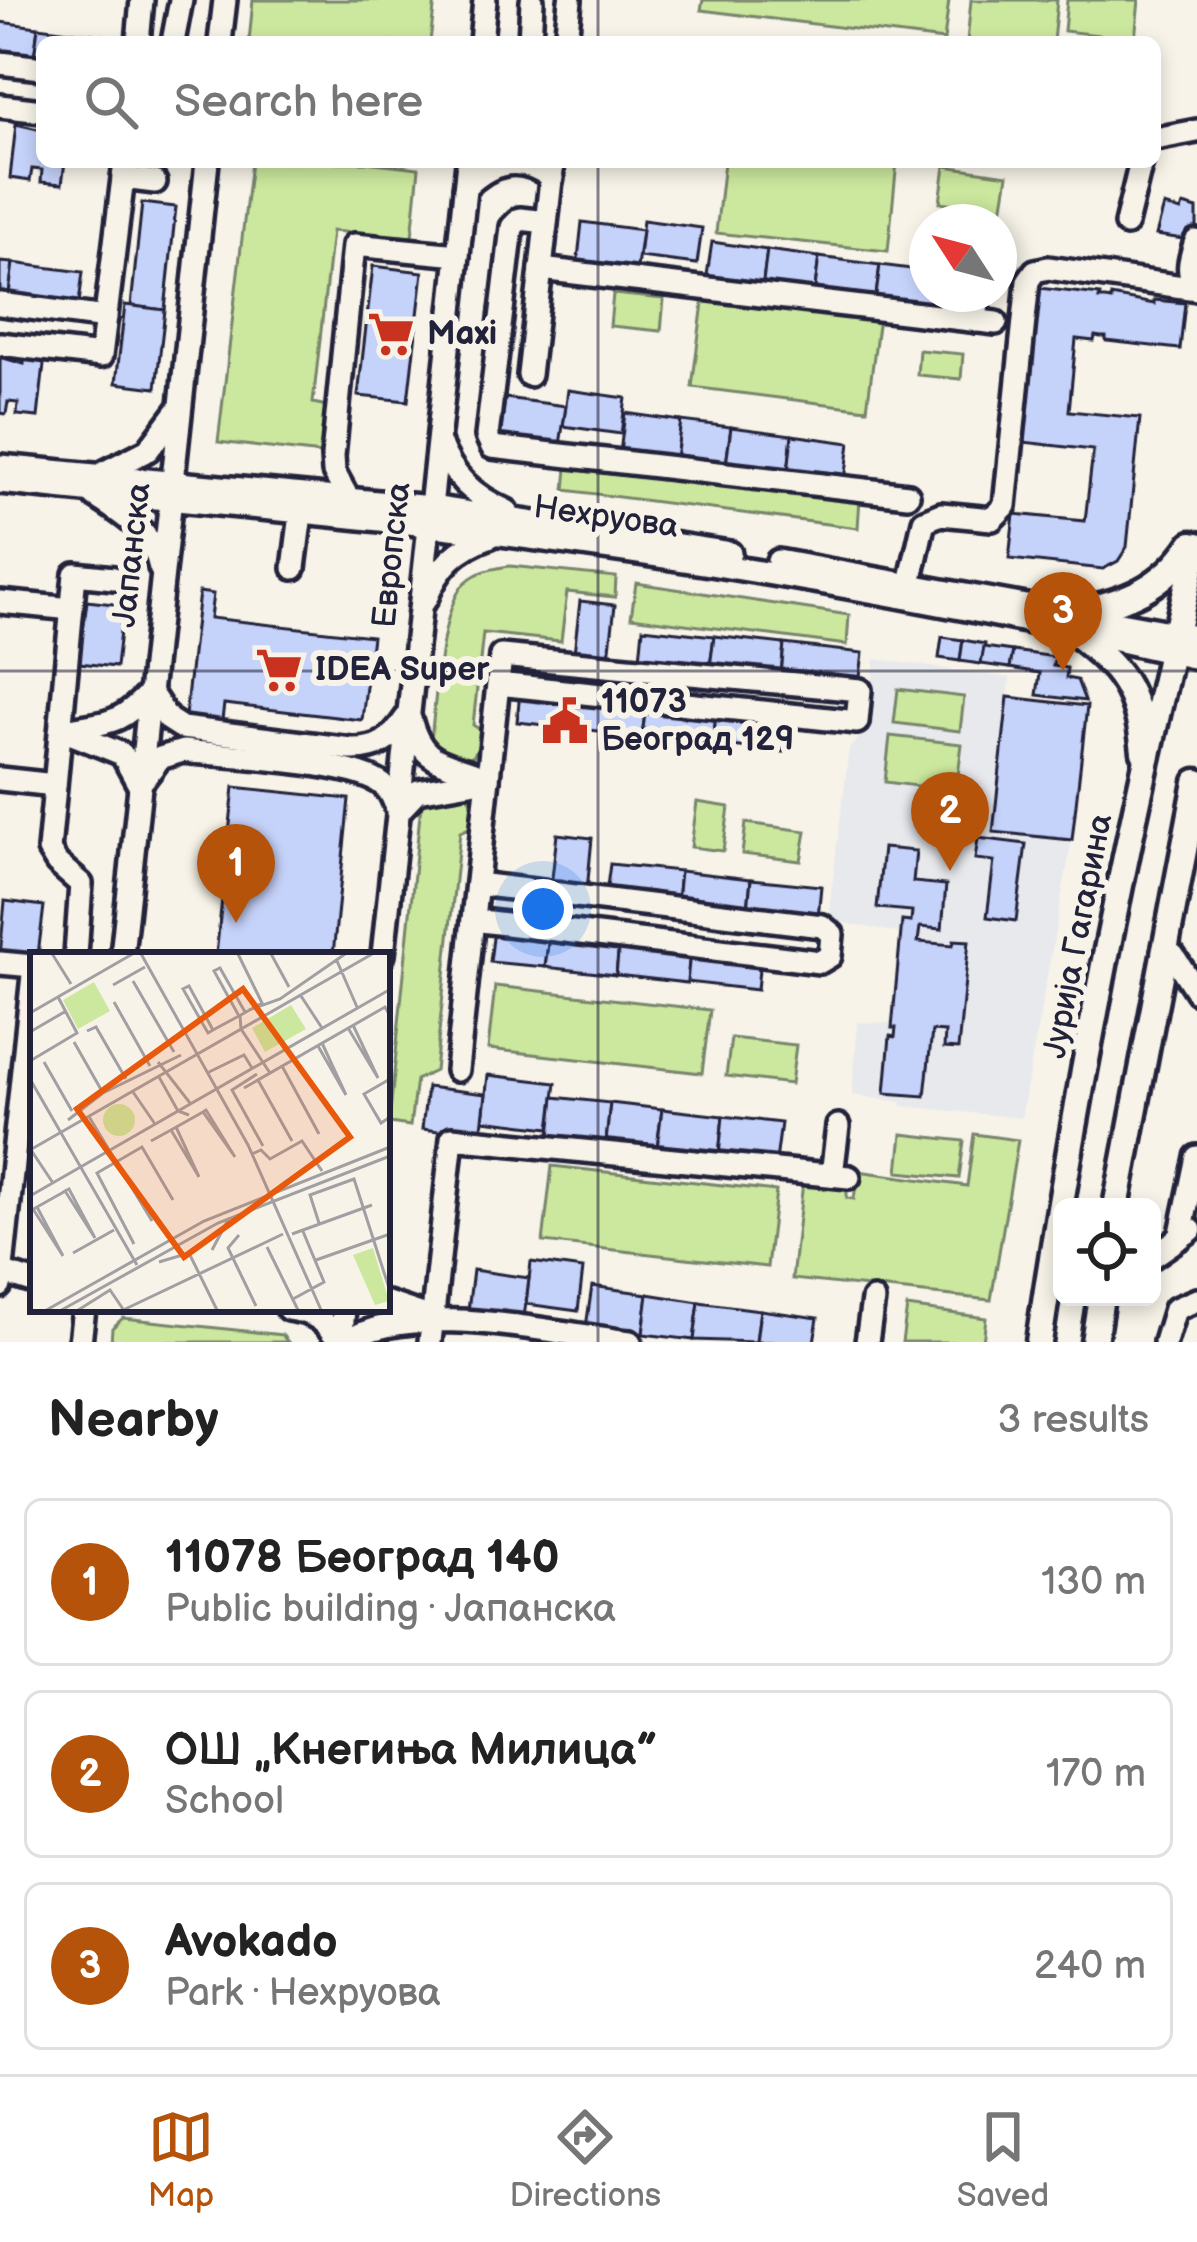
<!DOCTYPE html>
<html lang="en">
<head>
<meta charset="utf-8">
<style>
  body { margin:0; font-family:"Balsamiq Sans",sans-serif; background:#f2f2f2; color:#222 }
  .controls { position:absolute; right:36px; bottom:36px; display:grid; overflow:hidden; border-radius:18px; box-shadow:0 6px 18px #0003 }
  .controls button { width:108px; height:108px; display:grid; place-items:center; padding:0; border:0; border-bottom:3px solid #e0e0e0; background:#fff; color:#222; font:60px sans-serif }
  .compass { position:absolute; left:909px; top:204px; width:108px; height:108px; border-radius:50%; background:#fff; box-shadow:0 6px 18px #0003; rotate:306deg }
  .you { position:absolute; left:543px; top:909px; width:42px; height:42px; margin:-30px; border:9px solid #fff; border-radius:50%; background:#1a73e8; box-shadow:0 0 0 18px #1a73e833 }
  .badge { display:grid; place-items:center; width:78px; height:78px; border-radius:50%; background:#b45309; color:#fff; font-size:39px; font-weight:700 }
  .pin { position:absolute; translate:-50% -99px; filter:drop-shadow(0 3px 6px #0008) }
  .pin::after { content:''; position:absolute; top:63px; width:42px; height:36px; background:inherit; clip-path:polygon(0 0,100% 0,50% 100%) }
  .list { margin:0; padding:0; list-style:none }
  h2 { display:flex; justify-content:space-between; align-items:center; height:156px; margin:0; padding:0 48px; font-size:51px }
  h2 small { font-size:39px; font-weight:400; color:#767676 }
  .list li { display:grid; grid-template-columns:78px 1fr auto; gap:36px; align-items:center; box-sizing:border-box; height:168px; margin:0 24px 24px; padding:0 24px; border:3px solid #e0e0e0; border-radius:18px }
  .list b { display:block; font-size:45px; white-space:nowrap }
  .list p { margin:0; font-size:39px; white-space:nowrap; color:#767676 }
  .list em { font-size:39px; font-style:normal; color:#767676 }
  .icon { flex:none; width:66px; height:66px; fill:none; stroke:currentColor; stroke-width:2; stroke-linecap:round; stroke-linejoin:round }
  .map { position:relative; flex:none; width:1197px; height:1342px; overflow:hidden }
  .search { position:absolute; background:#fff; box-shadow:0 6px 18px #0003; left:36px; right:36px; top:36px; height:132px; display:flex; align-items:center; gap:30px; box-sizing:border-box; padding:0 42px; border-radius:18px; color:#767676; font-size:45px }
  .sheet { height:732px; background:#fff }
  nav { display:flex; justify-content:space-around; align-items:center; box-sizing:border-box; height:168px; border-top:3px solid #e0e0e0; background:#fff; font-size:33px; color:#767676 }
  nav a { display:grid; justify-items:center; gap:6px }
  nav .on { color:#b45309 }
  .map>svg:first-child { display:block }
  .built { fill:#e8e9ed }
  .green { fill:#cce89e; stroke:#77856c; stroke-width:3 }
  .building { fill:#c5d2f9; stroke:#22223b; stroke-width:3 }
  .lines { fill:none; stroke-linecap:round; stroke-linejoin:round }
  .minor-casing { stroke:#22223b; stroke-width:30 }
  .major-casing { stroke:#22223b; stroke-width:33 }
  .minor { stroke:#f7f3e8; stroke-width:21 }
  .major { stroke:#f7f3e8; stroke-width:24 }
  .grid { fill:none; stroke:#22223b; stroke-width:3; stroke-opacity:0.55 }
  .labels { text-anchor:middle; dominant-baseline:central; stroke-width:12; stroke-linejoin:round; paint-order:stroke }
  .poi-label { font-size:33px; font-weight:bold; fill:#22223b; stroke:#f7f3e8; text-anchor:start }
  .street-label { font-size:33px; fill:#22223b; stroke:#f7f3e8 }
  .inset-road { fill:none; stroke:#a29fa3; stroke-width:3 }
  .view { fill:#e8590c; fill-opacity:0.15; stroke:#e8590c; stroke-width:6 }
  .inset-edge { fill:none; stroke:#22223b; stroke-width:6 }
</style>
</head>
<body>
<div class="map">
<svg width="1197" height="1342" viewBox="0 0 1197 1342">
  <rect width="100%" height="100%" fill="#f7f3e8"/>
  <filter id="ink" filterUnits="userSpaceOnUse"><feTurbulence type="fractalNoise" baseFrequency=".00833" numOctaves="2"/><feDisplacementMap in="SourceGraphic" scale="24" xChannelSelector="R" yChannelSelector="G"/><feConvolveMatrix kernelMatrix="1 2 1 2 8 2 1 2 1" color-interpolation-filters="sRGB"/></filter>
  <g filter="url(#ink)">
    <polygon class="built" points="875,659 1010,678 993,831 1072,840 1021,1118 902,1106 901,1102 852,1095 858,1022 890,1023 899,933 839,922 831,915 830,902 849,749 866,730"/>
    <g class="green">
      <polygon points="253,0 435,0 430,42 249,42"/>
      <polygon points="703,0 949,0 944,40 701,10"/>
      <polygon points="971,0 1057,0 1053,42 967,42"/>
      <polygon points="1067,0 1139,0 1135,39 1064,31"/>
      <polygon points="251,162 366,162 419,168 412,237 332,231 313,403 327,406 322,454 218,442"/>
      <polygon points="724,162 897,162 888,251 716,233"/>
      <polygon points="945,166 1008,175 1002,211 940,202"/>
      <polygon points="613,294 664,299 661,331 610,326"/>
      <polygon points="704,295 879,317 867,409 692,387"/>
      <polygon points="919,350 963,354 961,379 917,375"/>
      <polygon points="567,468 860,498 858,528 565,490"/>
      <path d="M 510,566 L 616,577 L 615,597 L 567,592 L 561,641 L 483,633 L 473,725 L 479,729 L 482,739 L 474,755 L 460,761 L 430,746 C 436,708 439,606 466,582 C 477,571 495,568 510,566 Z"/>
      <polygon points="636,583 849,615 847,645 631,617"/>
      <polygon points="898,689 964,697 960,731 894,723"/>
      <polygon points="890,736 962,744 956,791 885,782"/>
      <path d="M 460,790 C 474,799 477,812 471,827 L 460,832 L 435,1071 L 416,1080 L 410,1126 L 389,1123 L 421,804 L 425,797 Z"/>
      <polygon points="697,802 729,807 723,851 691,847"/>
      <polygon points="746,823 806,831 801,861 742,854"/>
      <polygon points="495,986 710,1010 702,1073 488,1049"/>
      <polygon points="731,1038 796,1045 791,1084 726,1076"/>
      <polygon points="902,1134 964,1141 959,1178 898,1172"/>
      <polygon points="974,1134 1018,1140 991,1300 792,1279 803,1182 847,1186 847,1198 854,1199 858,1171 967,1186"/>
      <polygon points="552,1166 776,1191 767,1267 543,1242"/>
      <polygon points="907,1307 986,1318 983,1342 902,1342"/>
      <polygon points="123,1318 282,1335 288,1342 111,1342 112,1328"/>
    </g>
    <g class="building">
      <polygon points="0,22 38,27 34,58 0,53"/>
      <polygon points="38,27 108,36 107,42 42,42 42,59 34,58"/>
      <polygon points="16,124 42,130 42,162 65,162 62,184 41,182 42,170 32,169 30,181 10,178"/>
      <polygon points="142,203 176,207 165,310 131,306"/>
      <polygon points="1183,205 1197,209 1197,241 1156,235 1164,206 1181,211"/>
      <polygon points="643,220 702,228 697,264 639,257"/>
      <polygon points="582,222 642,230 636,275 577,268"/>
      <polygon points="712,242 767,250 762,289 706,282"/>
      <polygon points="767,250 819,257 814,295 762,289"/>
      <polygon points="819,257 880,265 875,303 814,295"/>
      <polygon points="0,262 13,263 9,294 0,293"/>
      <polygon points="13,263 83,272 79,303 9,294"/>
      <polygon points="880,265 927,271 927,294 935,294 933,310 875,303"/>
      <polygon points="373,266 423,272 408,401 358,396"/>
      <polygon points="1039,288 1100,295 1099,299 1105,299 1111,300 1111,296 1154,304 1154,300 1185,303 1180,349 1106,341 1106,337 1101,337 1095,336 1094,341 1076,339 1069,411 1140,418 1127,547 1118,561 1103,569 1009,559 1014,514 1085,521 1092,460 1093,450 1023,442"/>
      <polygon points="125,305 165,310 156,388 116,383"/>
      <polygon points="25,354 45,356 38,417 17,415 18,403 8,402 6,414 0,413 0,357 24,364"/>
      <polygon points="568,390 626,398 621,434 563,426"/>
      <polygon points="505,398 566,406 560,445 500,437"/>
      <polygon points="625,413 681,421 676,460 620,453"/>
      <polygon points="681,421 731,427 726,465 676,460"/>
      <polygon points="731,427 792,435 788,473 726,465"/>
      <polygon points="792,435 850,443 845,480 788,473"/>
      <polygon points="199,592 213,594 210,618 372,636 362,720 224,704 222,720 185,716"/>
      <polygon points="87,601 123,605 116,667 79,663"/>
      <polygon points="580,601 615,605 609,657 574,653"/>
      <polygon points="643,628 714,636 710,667 640,659"/>
      <polygon points="714,636 784,644 781,675 710,667"/>
      <polygon points="942,637 963,640 960,661 939,658"/>
      <polygon points="963,640 985,644 981,664 960,661"/>
      <polygon points="784,644 863,653 859,684 781,675"/>
      <polygon points="984,647 1013,651 1010,668 981,664"/>
      <polygon points="1013,651 1055,657 1053,666 1067,668 1066,678 1077,680 1085,701 1037,695 1040,673 1010,668"/>
      <polygon points="520,691 575,698 572,728 517,722"/>
      <polygon points="1008,697 1087,706 1072,840 993,832"/>
      <polygon points="575,698 646,706 642,736 572,728"/>
      <polygon points="646,706 716,714 713,744 642,736"/>
      <polygon points="716,714 787,721 783,752 713,744"/>
      <polygon points="234,787 349,799 333,955 216,955"/>
      <polygon points="557,834 592,838 587,891 551,887"/>
      <polygon points="978,838 1026,844 1016,921 987,917 994,861 975,859"/>
      <polygon points="883,848 916,851 913,882 946,885 942,929 920,927 918,942 953,945 954,940 969,941 958,1049 944,1048 945,1032 932,1031 925,1096 885,1093 890,1036 895,1037 896,1028 892,1028 902,921 911,922 912,911 877,908"/>
      <polygon points="610,864 680,871 677,902 606,894"/>
      <polygon points="680,871 751,879 748,909 677,902"/>
      <polygon points="751,879 821,886 818,917 748,909"/>
      <polygon points="5,901 44,906 38,955 33,955 33,960 0,956"/>
      <polygon points="494,930 549,937 545,967 490,962"/>
      <polygon points="549,937 619,944 616,975 545,967"/>
      <polygon points="619,944 690,952 687,983 616,975"/>
      <polygon points="690,952 760,959 757,990 687,982"/>
      <polygon points="488,1075 556,1083 550,1128 483,1120"/>
      <polygon points="427,1087 486,1094 481,1136 422,1129"/>
      <polygon points="554,1097 610,1103 606,1142 550,1136"/>
      <polygon points="610,1103 662,1109 657,1148 606,1142"/>
      <polygon points="662,1109 723,1116 719,1155 657,1148"/>
      <polygon points="723,1116 781,1123 776,1161 719,1155"/>
      <polygon points="531,1262 583,1269 578,1311 526,1304"/>
      <polygon points="473,1270 529,1278 524,1318 468,1311"/>
      <polygon points="592,1286 648,1294 643,1334 586,1327"/>
      <polygon points="648,1294 699,1302 694,1340 643,1334"/>
      <polygon points="699,1302 760,1310 756,1342 694,1340"/>
      <polygon points="760,1310 818,1318 814,1342 756,1342"/>
    </g>
    <g class="lines">
      <defs>
        <g id="minor">
          <polyline points="138,42 142,0"/>
          <polyline points="173,42 181,0"/>
          <polyline points="220,42 225,0"/>
          <polyline points="481,42 485,0"/>
          <polyline points="530,42 532,1"/>
          <polyline points="566,42 570,0"/>
          <polyline points="0,63 42,68"/>
          <polyline points="0,106 42,111"/>
          <polyline points="1155,139 1197,131"/>
          <polyline points="123,178 155,182"/>
          <path d="M 465,188 C 491,161 521,154 552,178"/>
          <polyline points="546,222 520,219 512,227 487,436 492,447 908,495"/>
          <polyline points="1126,224 1141,162"/>
          <path d="M 1196,241 C 1191,257 1184,273 1197,286"/>
          <polyline points="541,269 996,323"/>
          <polyline points="0,304 106,318"/>
          <polyline points="976,321 979,294"/>
          <polyline points="0,344 101,356 125,162"/>
          <polyline points="529,375 553,162"/>
          <path d="M 439,442 C 452,476 473,496 507,511"/>
          <polyline points="0,466 431,507 730,553"/>
          <polyline points="103,473 148,450 178,410"/>
          <path d="M 0,482 C 142,498 284,509 426,525 C 685,555 943,600 1197,658"/>
          <path d="M 95,496 C 123,515 153,531 160,568"/>
          <polyline points="348,498 334,472 333,456 354,245 458,255"/>
          <polyline points="778,561 1197,637"/>
          <polyline points="294,568 301,514"/>
          <polyline points="910,583 924,521 941,514 992,519 1005,506 1028,281 1035,271 1048,268 1197,289"/>
          <path d="M 426,599 C 439,566 457,548 491,536"/>
          <polyline points="0,602 72,609"/>
          <path d="M 151,693 L 168,719 L 182,728 L 351,749 C 378,750 391,740 406,718"/>
          <path d="M 410,719 C 423,769 448,760 488,779"/>
          <path d="M 61,731 C 106,721 115,729 150,692"/>
          <polyline points="65,731 122,754 140,787"/>
          <polyline points="0,779 55,785"/>
          <path d="M 144,779 L 160,758 L 183,751 C 223,756 361,761 385,787 C 392,793 395,803 398,812"/>
          <polyline points="398,812 418,791 482,780"/>
          <polyline points="473,920 820,962 830,956 832,934 822,926 477,884"/>
          <polyline points="1163,951 1173,955 1197,992"/>
          <polyline points="76,955 81,884 57,863 49,850 75,574 114,578"/>
          <polyline points="122,955 207,162"/>
          <polyline points="383,955 468,162"/>
          <polyline points="0,963 33,966"/>
          <polyline points="457,1070 498,684 501,656 860,690 857,722 498,684"/>
          <polyline points="832,1175 838,1126"/>
          <polyline points="1180,1238 1197,1157"/>
          <polyline points="1152,1257 1191,1230"/>
          <polyline points="1,1272 33,1282"/>
          <polyline points="0,1286 33,975"/>
          <polyline points="387,1303 432,1318"/>
          <path d="M 288,1309 C 313,1312 326,1320 339,1342"/>
          <polyline points="80,1342 84,1309"/>
          <polyline points="341,1342 344,1309"/>
          <path d="M 345,1342 C 412,1299 551,1333 630,1342"/>
          <polyline points="430,1342 452,1138 849,1177"/>
          <polyline points="867,1342 873,1300"/>
          <polyline points="1165,1342 1175,1309 1197,1300"/>
        </g>
        <g id="major">
          <path d="M 1075,612 C 1126,602 1163,588 1192,544"/>
          <path d="M 1072,631 C 1120,668 1138,689 1144,752"/>
          <polyline points="1116,1207 1197,782"/>
          <path d="M 1039,1342 C 1079,1074 1132,808 1197,545"/>
          <polyline points="1094,1342 1101,1297"/>
        </g>
      </defs>
      <use href="#minor" class="minor-casing"/>
      <use href="#major" class="major-casing"/>
      <use href="#minor" class="minor"/>
      <use href="#major" class="major"/>
    </g>
  </g>
  <path class="grid" d="M 598,0 L 598,42M 598,162 L 598,1342M 0,671 L 1197,671"/>
  <defs>
    <symbol id="supermarket-bare" viewBox="-9 -9 18 18"><path d="M-6-5.5h2.5l.6 2H6L4.5 2H-2.5L-4.4-4H-6ZM-1.5 3.2a1.3 1.3 0 1 0 .1 0ZM3 3.2a1.3 1.3 0 1 0 .1 0Z" fill="#c8321e" stroke="#f7f3e8" stroke-width="2.5" paint-order="stroke"/></symbol>
    <symbol id="civic-bare" viewBox="-9 -9 18 18"><path d="M-.6-6.5H3V-4.5H.6V-3L4-1V1h2V6H-6V1h2V-1L-.6-3ZM-1.2 2.5V6h2.4V2.5Z" fill="#c8321e" stroke="#f7f3e8" stroke-width="2.5" paint-order="stroke"/></symbol>
  </defs>
  <g fill-rule="evenodd">
    <use href="#supermarket-bare" x="358" y="301" width="66" height="66"/>
    <use href="#supermarket-bare" x="246" y="637" width="66" height="66"/>
    <use href="#civic-bare" x="532" y="688" width="66" height="66"/>
  </g>
  <g class="labels">
    <g class="poi-label">
      <text x="427" y="334">Maxi</text>
      <text x="315" y="670">IDEA Super</text>
      <text x="601" y="702">11073<tspan x="601" dy="38">Београд 129</tspan></text>
    </g>
    <g class="street-label">
      <text transform="translate(606 517) rotate(8)">Нехруова</text>
      <text transform="translate(132 555) rotate(-84)">Јапанска</text>
      <text transform="translate(392 555) rotate(-84)">Европска</text>
      <text transform="translate(1078 936) rotate(-79)">Јурија Гагарина</text>
    </g>
  </g>
  <g transform="translate(30 952)">
    <rect width="360" height="360" fill="#f7f3e8"/>
    <path d="M 64,30 L 80,59 L 48,77 L 33,48 ZM 261,53 L 276,77 L 235,100 L 222,76 ZM73 168a16 16 0 1 1 32 0a16 16 0 1 1-32 0ZM 343,296 L 359,349 L 345,353 L 323,303 Z" fill="#cce89e"/>
    <path class="inset-road" d="M 21,0 L 41,32M 110,0 L 218,193 L 292,360M 240,0 L 259,35M 307,9 L 327,55M 103,29 L 144,100M 83,33 L 115,15M 271,44 L 292,76M 84,50 L 120,114M 219,58 L 250,47 L 318,0M 0,61 L 106,0M 210,63 L 211,77 L 240,121M 209,64 L 184,19 L 190,16 L 215,60M 318,76 L 348,126 L 323,73M 183,78 L 159,34 L 153,37 L 178,81 L 183,78 L 209,64 L 232,51 L 207,0M 57,79 L 66,75 L 96,127M 0,80 L 36,59M 44,90 L 73,141M 288,94 L 316,143 L 292,91M 0,109 L 47,81 L 28,45M 14,110 L 42,159M 128,110 L 160,151M 252,114 L 289,182M 179,120 L 214,103 L 222,116M 227,122 L 202,138 L 233,194M 129,125 L 148,159 L 159,163M 0,127 L 107,313M 360,127 L 334,142 L 351,171 L 360,165M 228,128 L 262,189M 214,136 L 355,55 L 360,64M 103,140 L 125,172M 58,163 L 122,269M 38,168 L 73,141 L 151,103M 141,178 L 169,225 L 146,175M 121,189 L 141,178 L 173,160 L 176,158 L 205,205 L 173,160M 0,198 L 344,1M 1,198 L 23,231M 222,202 L 231,198 L 240,207 L 272,189 L 292,219M 0,244 L 359,38M 3,257 L 33,304 L 7,255M 0,259 L 23,246 L 32,241 L 35,239 L 39,237 L 65,286 L 35,239M 289,271 L 280,243 L 324,227 L 360,339M 262,282 L 342,253M 209,283 L 198,296 L 226,354M 104,292 L 67,221 L 112,195 L 143,248M 237,295 L 269,360M 182,298 L 199,266M 43,301 L 84,278M 286,308 L 360,282M 129,310 L 159,301 L 188,360M 263,347 L 294,330 L 272,277M 13,360 L 174,269 L 360,195M 28,360 L 188,271 L 360,204M 45,360 L 80,338 L 93,357M 89,360 L 253,282"/>
    <path class="view" d="M 213,37 L 320,185 L 154,305 L 47,157 Z"/>
    <rect width="360" height="360" class="inset-edge"/>
  </g>
</svg>
<div class="controls">
<button><svg class="icon" aria-label="locate" viewBox="0 0 24 24"><circle cx="12" cy="12" r="6"/><path d="M12 2v4M12 18v4M2 12h4M18 12h4"/></svg></button>
</div>
<svg class="compass" viewBox="-18 -18 36 36"><path d="M0-13l5 13h-10z" fill="#e53935"/><path d="M0 13l5-13h-10z" fill="#767676"/></svg>
<div class="you"></div>
<div class="pin badge" style="left:236px;top:923px">1</div>
<div class="pin badge" style="left:950px;top:871px">2</div>
<div class="pin badge" style="left:1063px;top:671px">3</div>
<div class="search"><svg class="icon" aria-label="search" viewBox="0 0 24 24"><circle cx="10" cy="10" r="6"/><path d="M15 15l6 6"/></svg>Search here</div>
</div>
<section class="sheet">
<h2>Nearby<small>3 results</small></h2>
<ul class="list">
<li><span class="badge">1</span><div><b>11078 Београд 140</b><p>Public building · Јапанска</p></div><em>130 m</em></li>
<li><span class="badge">2</span><div><b>ОШ „Кнегиња Милица”</b><p>School</p></div><em>170 m</em></li>
<li><span class="badge">3</span><div><b>Avokado</b><p>Park · Нехруова</p></div><em>240 m</em></li>
</ul>
</section>
<nav>
<a class="on"><svg class="icon" aria-label="map" viewBox="0 0 24 24"><path d="M3 6l6-2 6 2 6-2v14l-6 2-6-2-6 2zM9 4v14M15 6v14"/></svg>Map</a>
<a><svg class="icon" aria-label="directions" viewBox="0 0 24 24"><path d="M12 3l9 9-9 9-9-9zM9 14v-3h6M13 9l2 2-2 2"/></svg>Directions</a>
<a><svg class="icon" aria-label="saved" viewBox="0 0 24 24"><path d="M7 4h10v16l-5-4-5 4z"/></svg>Saved</a>
</nav>
</body>
</html>
